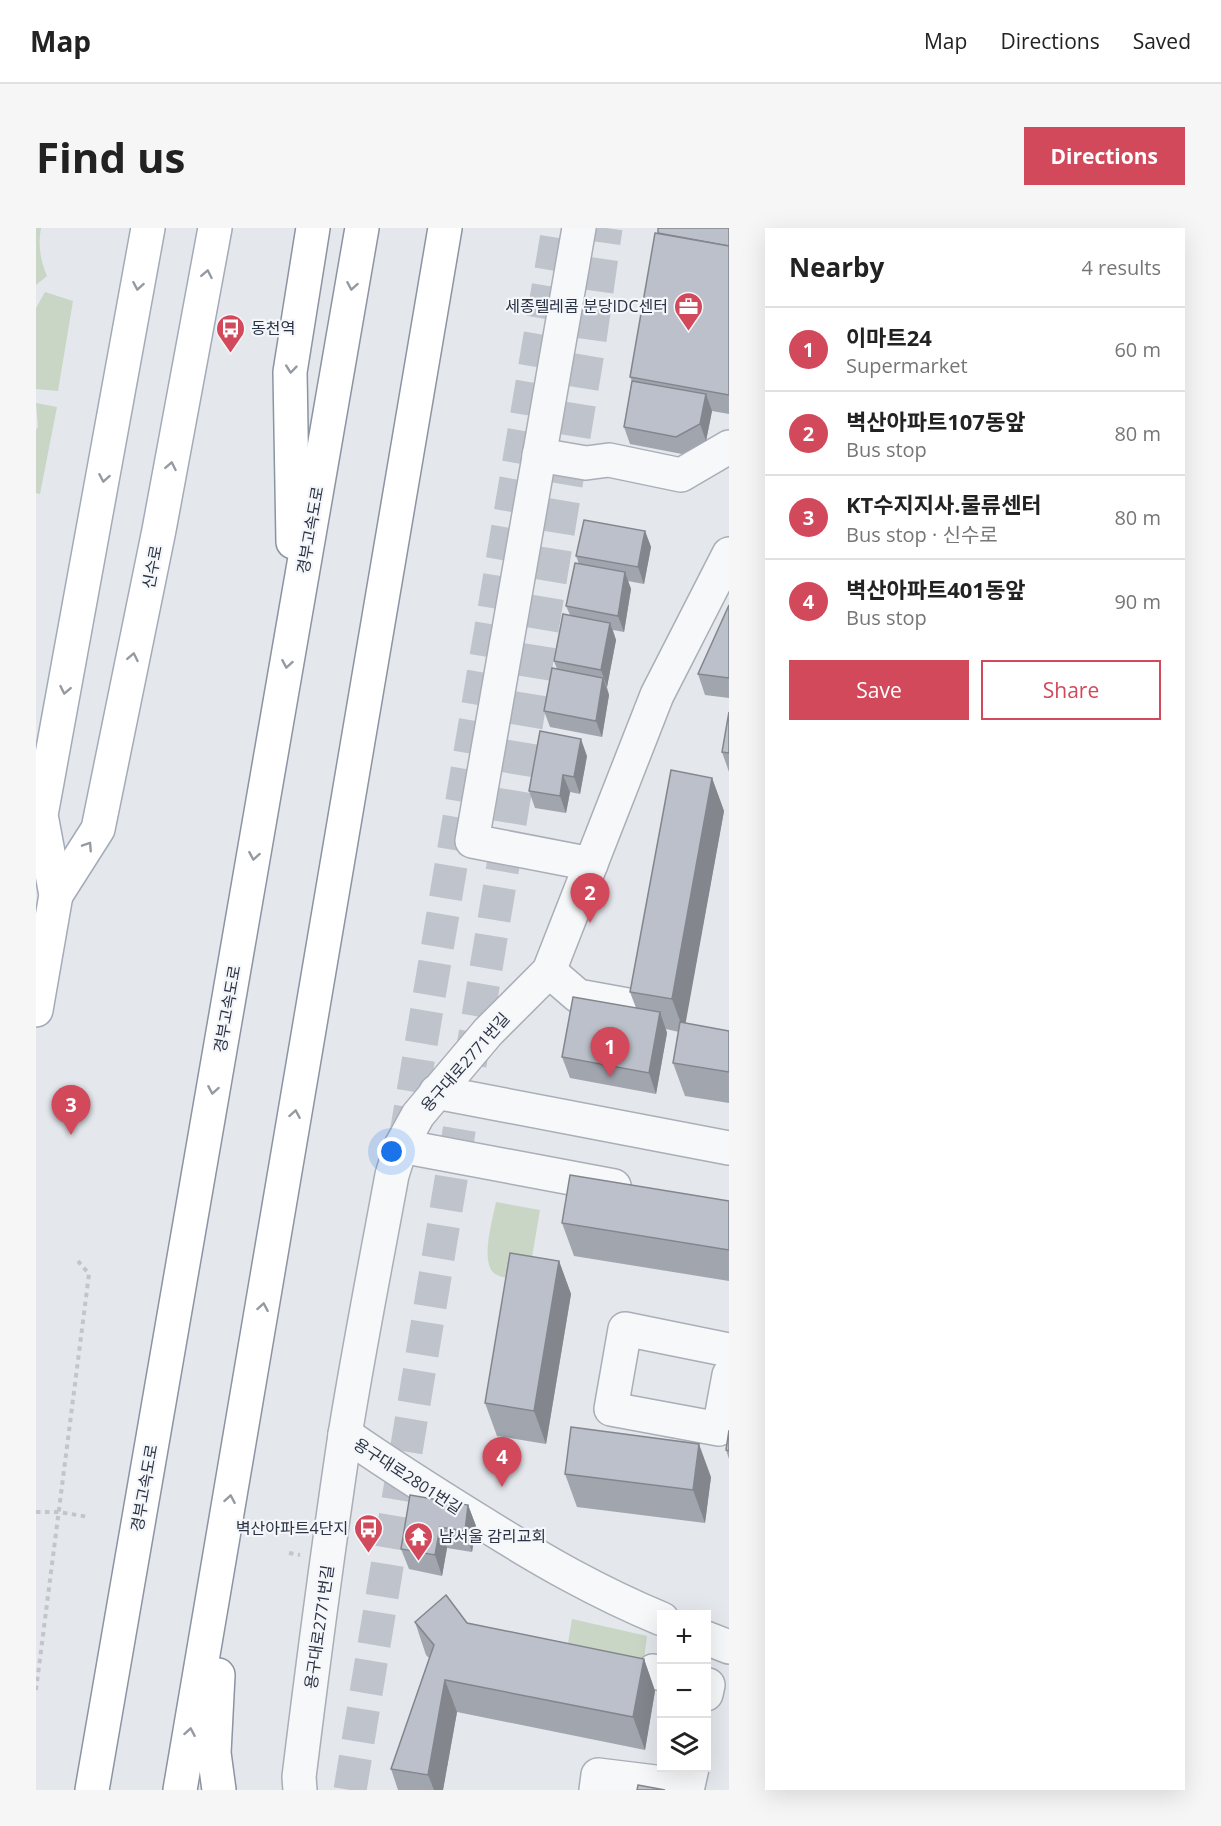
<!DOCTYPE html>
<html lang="en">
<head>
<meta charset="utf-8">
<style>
  body { margin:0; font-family:"Open Sans","Noto Sans KR",sans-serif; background:#f6f6f6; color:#222 }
  .controls { position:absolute; right:18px; bottom:18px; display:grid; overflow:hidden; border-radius:0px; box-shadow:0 6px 24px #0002 }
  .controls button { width:54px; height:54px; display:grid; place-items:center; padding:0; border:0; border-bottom:2px solid #e0e0e0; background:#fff; color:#222; font:30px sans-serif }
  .you { position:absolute; left:356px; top:924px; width:21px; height:21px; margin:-15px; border:4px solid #fff; border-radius:50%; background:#1a73e8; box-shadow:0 0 0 9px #1a73e833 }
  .badge { display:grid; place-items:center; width:39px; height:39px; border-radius:50%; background:#d1495b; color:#fff; font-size:20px; font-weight:700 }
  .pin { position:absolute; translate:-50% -50px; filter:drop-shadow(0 2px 3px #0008) }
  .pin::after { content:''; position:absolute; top:32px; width:21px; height:18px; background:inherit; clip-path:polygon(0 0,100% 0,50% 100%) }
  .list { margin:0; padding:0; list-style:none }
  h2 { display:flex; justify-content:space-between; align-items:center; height:78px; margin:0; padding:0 24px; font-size:26px }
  h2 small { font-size:20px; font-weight:400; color:#767676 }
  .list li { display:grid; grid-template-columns:39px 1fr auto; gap:18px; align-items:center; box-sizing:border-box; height:84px; padding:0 24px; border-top:2px solid #e0e0e0 }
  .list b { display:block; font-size:22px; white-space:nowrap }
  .list p { margin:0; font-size:20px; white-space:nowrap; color:#767676 }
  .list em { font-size:20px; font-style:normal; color:#767676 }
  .actions { display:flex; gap:12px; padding:18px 24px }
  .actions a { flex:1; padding:14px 0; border:2px solid #d1495b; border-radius:0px; text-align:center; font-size:21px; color:#d1495b }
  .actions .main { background:#d1495b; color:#fff }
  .icon { flex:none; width:33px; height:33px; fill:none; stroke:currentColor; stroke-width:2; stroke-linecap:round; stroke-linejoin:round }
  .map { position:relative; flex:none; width:693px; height:1562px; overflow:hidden; border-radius:0px }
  header { display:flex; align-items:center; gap:36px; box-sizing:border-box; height:84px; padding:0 30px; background:#fff; border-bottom:2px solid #e0e0e0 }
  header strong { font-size:28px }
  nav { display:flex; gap:33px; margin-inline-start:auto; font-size:21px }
  .intro { display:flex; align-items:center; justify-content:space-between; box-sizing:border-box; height:144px; padding:0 36px }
  h1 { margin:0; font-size:42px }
  .button { padding:15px 27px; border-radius:0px; background:#d1495b; color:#fff; font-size:21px; font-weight:700 }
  main { display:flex; gap:36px; padding:0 36px }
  aside { flex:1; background:#fff; border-radius:0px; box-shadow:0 6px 24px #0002 }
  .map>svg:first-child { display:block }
  .green { fill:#c9d6c5 }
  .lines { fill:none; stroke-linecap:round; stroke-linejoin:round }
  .highway-tunnel { stroke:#bfc3cb; stroke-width:33; stroke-dasharray:33 16; stroke-linecap:butt }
  .minor-casing { stroke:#a9aeb7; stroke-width:36 }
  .major-casing { stroke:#a3abb8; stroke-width:36 }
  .highway-casing { stroke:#8b94a3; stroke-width:36 }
  .path { stroke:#c2c5cb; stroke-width:4; stroke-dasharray:4.5 4.5; stroke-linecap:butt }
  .minor { stroke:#f7f8fa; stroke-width:33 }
  .major { stroke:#fff; stroke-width:33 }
  .highway { stroke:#fff; stroke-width:33 }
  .wall { fill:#a1a5ae }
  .shaded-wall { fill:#83868d }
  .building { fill:#bbc0ca; stroke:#83868d; stroke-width:1.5 }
  .oneway { stroke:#959aa2 }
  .labels { text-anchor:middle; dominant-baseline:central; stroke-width:4.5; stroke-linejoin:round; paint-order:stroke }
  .poi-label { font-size:16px; fill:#2b3445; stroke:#f4f6f9; text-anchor:end }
  .street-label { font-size:16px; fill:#2b3445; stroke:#f4f6f9 }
</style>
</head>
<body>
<header>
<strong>Map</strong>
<nav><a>Map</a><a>Directions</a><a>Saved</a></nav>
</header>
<div class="intro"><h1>Find us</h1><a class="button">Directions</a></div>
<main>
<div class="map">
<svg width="693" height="1562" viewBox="0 0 693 1562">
  <rect width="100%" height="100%" fill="#e4e7ec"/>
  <g class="green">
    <path d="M 0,0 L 5,0 C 2,18 4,31 11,48 L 0,57 Z"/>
    <polygon points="9,64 37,73 22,163 0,161 0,80"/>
    <polygon points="0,175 21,179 4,266 0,265 0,202 2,199"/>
    <path d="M 460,974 L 504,982 L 495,1035 L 481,1051 C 474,1050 464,1050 458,1045 C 444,1034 457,990 460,974 Z"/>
    <polygon points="536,1391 611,1408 605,1455 528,1440"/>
  </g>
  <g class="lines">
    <g class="highway-tunnel">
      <polyline points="369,912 522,0"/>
      <polyline points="314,1562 554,112 570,0"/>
    </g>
    <defs>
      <g id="minor">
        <polyline points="543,0 436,613 555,636"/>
        <polyline points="503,227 550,235 573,232 645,247 693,219"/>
        <polyline points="513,743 542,768 597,778"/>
        <polyline points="400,864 693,920"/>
        <polyline points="365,918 578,958"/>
        <polyline points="693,1122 589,1101 575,1181 683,1201 693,1147"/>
        <path d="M 309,1206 C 355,1238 401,1267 448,1296 C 507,1333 561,1364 626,1391"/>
        <polyline points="670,1410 693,1419"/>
        <polyline points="617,1443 626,1446"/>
        <polyline points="670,1457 672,1457 670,1466"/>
        <path d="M 264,1562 L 263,1549 C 277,1435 292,1321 309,1207 C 323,1120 340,1034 356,947 L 365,918 L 382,887 L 452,804 L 513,743 L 621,467 L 693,326"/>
        <polyline points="560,1562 562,1547 652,1558 656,1540"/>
      </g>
      <g id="major">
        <polyline points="20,667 62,601 123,302 179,0"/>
        <polyline points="0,782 20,667 5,587 112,0"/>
      </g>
      <g id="highway">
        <polyline points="257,314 254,144 277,0"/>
        <polyline points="182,1447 178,1525 183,1562"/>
        <polyline points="56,1562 326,0"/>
        <polyline points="144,1562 409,0"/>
      </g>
    </defs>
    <use href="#minor" class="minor-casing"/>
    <use href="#major" class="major-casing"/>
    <use href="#highway" class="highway-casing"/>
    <g class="path">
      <polyline points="0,1284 23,1284 53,1289"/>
      <polyline points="253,1325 264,1327"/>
      <polyline points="0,1462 53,1046 42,1033"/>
    </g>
    <use href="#minor" class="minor"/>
    <use href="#major" class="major"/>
    <use href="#highway" class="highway"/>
  </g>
  <g class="wall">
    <polygon points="693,0 693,186 676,183 670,213 646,226 594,216 588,199 596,153 594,149"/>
    <polygon points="609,303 615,319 608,356 592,353 595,361 588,404 577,402 580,412 571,459 573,467 566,509 514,499 508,483 521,441 518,433 534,387 530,378 543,336 540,328"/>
    <polygon points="693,377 693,470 669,467 662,446"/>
    <polygon points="693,484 693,544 686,524"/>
    <polygon points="551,528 544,566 534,564 530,585 499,580 493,563"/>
    <polygon points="676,550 688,583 649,795 693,803 693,875 649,868 637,835 643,804 630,801 631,805 620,866 534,850 526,829 600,780 594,764"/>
    <polygon points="693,973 693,1053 538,1028 526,995"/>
    <polygon points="523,1033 535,1066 510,1216 461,1208 449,1175"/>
    <polygon points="693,1202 693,1231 690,1222"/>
    <polygon points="529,1246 675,1249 669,1295 541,1279"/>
    <polygon points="432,1277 440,1298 436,1324 411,1320 406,1348 373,1341 365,1321"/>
    <polygon points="379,1394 431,1395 608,1431 619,1463 609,1522 421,1484 407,1562 362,1562 355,1541 393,1430 390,1427"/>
  </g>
  <g class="shaded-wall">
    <polygon points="670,166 676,183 670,213 664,196"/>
    <polygon points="609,303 615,319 608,356 602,339"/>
    <polygon points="589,344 595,361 588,404 582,388"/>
    <polygon points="574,395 580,412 571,459 565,442"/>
    <polygon points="567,450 573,467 566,509 560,493"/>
    <polygon points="545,511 551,528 544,566 538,549"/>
    <polygon points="527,547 534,564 530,585 524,568"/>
    <polygon points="676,550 688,583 648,804 636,771"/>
    <polygon points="624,784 631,805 620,866 613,845"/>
    <polygon points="523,1033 535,1066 510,1216 498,1183"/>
    <polygon points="663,1216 675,1249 669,1295 657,1262"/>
    <polygon points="432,1277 440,1298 436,1324 429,1303"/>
    <polygon points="404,1299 411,1320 406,1348 399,1327"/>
    <polygon points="608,1431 619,1463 609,1522 597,1489"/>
    <polygon points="409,1452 421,1484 407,1562 398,1562 392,1547"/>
  </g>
  <g class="building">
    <polygon points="622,0 693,0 693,18 622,5"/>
    <polygon points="619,5 693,18 693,167 594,149"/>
    <polygon points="596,153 670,166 664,196 640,209 588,199"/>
    <polygon points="548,292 609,303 602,339 540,328"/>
    <polygon points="539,335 589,344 582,388 530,378"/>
    <polygon points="693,377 693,450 662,446"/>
    <polygon points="527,386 574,395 565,442 518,433"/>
    <polygon points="516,440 567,450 560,493 508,483"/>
    <polygon points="693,484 693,525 686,524"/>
    <polygon points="504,503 545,511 538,549 527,547 524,568 493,563"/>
    <polygon points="635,542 676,550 636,771 594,764"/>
    <polygon points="537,769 624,784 613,845 526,829"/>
    <polygon points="644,794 693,803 693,844 637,835"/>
    <polygon points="534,947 693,973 693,1022 526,995"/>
    <polygon points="474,1025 523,1033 498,1183 449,1175"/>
    <polygon points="535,1199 663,1216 657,1262 529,1246"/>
    <polygon points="693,1202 693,1223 690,1222"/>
    <polygon points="374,1267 432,1277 429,1303 404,1299 399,1327 365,1321"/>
    <polygon points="410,1367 431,1395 608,1431 597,1489 409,1452 392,1547 355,1541 398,1417 379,1394"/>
    <polygon points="602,1557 629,1562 601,1562"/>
  </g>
  <defs><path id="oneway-chevron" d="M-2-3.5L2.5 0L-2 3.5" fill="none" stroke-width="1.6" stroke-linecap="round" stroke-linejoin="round" transform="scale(1.5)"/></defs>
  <g class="oneway">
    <use href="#oneway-chevron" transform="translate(171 46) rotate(-79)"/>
    <use href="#oneway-chevron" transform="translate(102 58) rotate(100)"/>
    <use href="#oneway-chevron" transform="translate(316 58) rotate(100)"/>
    <use href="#oneway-chevron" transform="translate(255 141) rotate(96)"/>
    <use href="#oneway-chevron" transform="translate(135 238) rotate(-79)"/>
    <use href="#oneway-chevron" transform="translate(68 250) rotate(100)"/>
    <use href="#oneway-chevron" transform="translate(97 429) rotate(-79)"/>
    <use href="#oneway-chevron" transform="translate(251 436) rotate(100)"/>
    <use href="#oneway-chevron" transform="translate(29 462) rotate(101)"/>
    <use href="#oneway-chevron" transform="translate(52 618) rotate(-57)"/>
    <use href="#oneway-chevron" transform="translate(218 628) rotate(100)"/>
    <use href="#oneway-chevron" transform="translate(177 862) rotate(100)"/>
    <use href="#oneway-chevron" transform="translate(259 886) rotate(-80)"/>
    <use href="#oneway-chevron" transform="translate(227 1079) rotate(-80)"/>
    <use href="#oneway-chevron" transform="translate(194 1271) rotate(-80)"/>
    <use href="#oneway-chevron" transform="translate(154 1504) rotate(-80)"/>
  </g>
  <defs>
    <symbol id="office-pin" viewBox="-11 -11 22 30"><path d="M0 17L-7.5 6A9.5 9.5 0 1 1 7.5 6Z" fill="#d1495b" stroke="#f4f6f9"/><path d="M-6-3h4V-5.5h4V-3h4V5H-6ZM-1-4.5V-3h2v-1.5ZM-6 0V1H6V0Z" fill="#fff"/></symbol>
    <symbol id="bus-pin" viewBox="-11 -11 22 30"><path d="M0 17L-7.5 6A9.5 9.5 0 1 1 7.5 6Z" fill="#d1495b" stroke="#f4f6f9"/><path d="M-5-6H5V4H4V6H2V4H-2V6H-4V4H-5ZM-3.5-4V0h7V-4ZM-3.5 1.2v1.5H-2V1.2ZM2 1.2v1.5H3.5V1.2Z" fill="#fff"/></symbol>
    <symbol id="temple-pin" viewBox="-11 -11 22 30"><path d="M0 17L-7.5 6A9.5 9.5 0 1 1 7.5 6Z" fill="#d1495b" stroke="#f4f6f9"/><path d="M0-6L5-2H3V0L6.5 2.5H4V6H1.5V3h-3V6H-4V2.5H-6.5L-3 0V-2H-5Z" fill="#fff"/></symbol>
  </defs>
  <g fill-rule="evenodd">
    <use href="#office-pin" x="636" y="62" width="33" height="45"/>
    <use href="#bus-pin" x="178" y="84" width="33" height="45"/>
    <use href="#bus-pin" x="316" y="1284" width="33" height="45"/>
    <use href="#temple-pin" x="366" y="1292" width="33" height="45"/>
  </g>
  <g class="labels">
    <g class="poi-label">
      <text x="632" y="78">세종텔레콤 분당IDC센터</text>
      <text x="215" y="100" text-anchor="start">동천역</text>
      <text x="312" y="1300">벽산아파트4단지</text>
      <text x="403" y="1308" text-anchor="start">남서울 감리교회</text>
    </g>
    <g class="street-label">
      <text transform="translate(274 302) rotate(-80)">경부고속도로</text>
      <text transform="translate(116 339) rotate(-79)">신수로</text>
      <text transform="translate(191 781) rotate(-80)">경부고속도로</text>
      <text transform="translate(429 834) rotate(-49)">용구대로2771번길</text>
      <text transform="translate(372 1248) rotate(33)">용구대로2801번길</text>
      <text transform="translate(108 1260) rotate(-80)">경부고속도로</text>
      <text transform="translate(283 1399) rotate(-82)">용구대로2771번길</text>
    </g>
  </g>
</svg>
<div class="controls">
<button>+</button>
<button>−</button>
<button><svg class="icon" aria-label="layers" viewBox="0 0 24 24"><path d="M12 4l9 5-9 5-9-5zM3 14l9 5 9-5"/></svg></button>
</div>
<div class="you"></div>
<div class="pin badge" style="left:574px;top:849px">1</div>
<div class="pin badge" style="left:554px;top:695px">2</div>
<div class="pin badge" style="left:35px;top:907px">3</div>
<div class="pin badge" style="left:466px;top:1259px">4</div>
</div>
<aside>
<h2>Nearby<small>4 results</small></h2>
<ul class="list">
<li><span class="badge">1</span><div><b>이마트24</b><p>Supermarket</p></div><em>60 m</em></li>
<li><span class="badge">2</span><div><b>벽산아파트107동앞</b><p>Bus stop</p></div><em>80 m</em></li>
<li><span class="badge">3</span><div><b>KT수지지사.물류센터</b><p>Bus stop · 신수로</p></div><em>80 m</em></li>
<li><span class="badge">4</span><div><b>벽산아파트401동앞</b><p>Bus stop</p></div><em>90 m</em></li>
</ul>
<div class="actions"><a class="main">Save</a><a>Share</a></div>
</aside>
</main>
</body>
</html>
